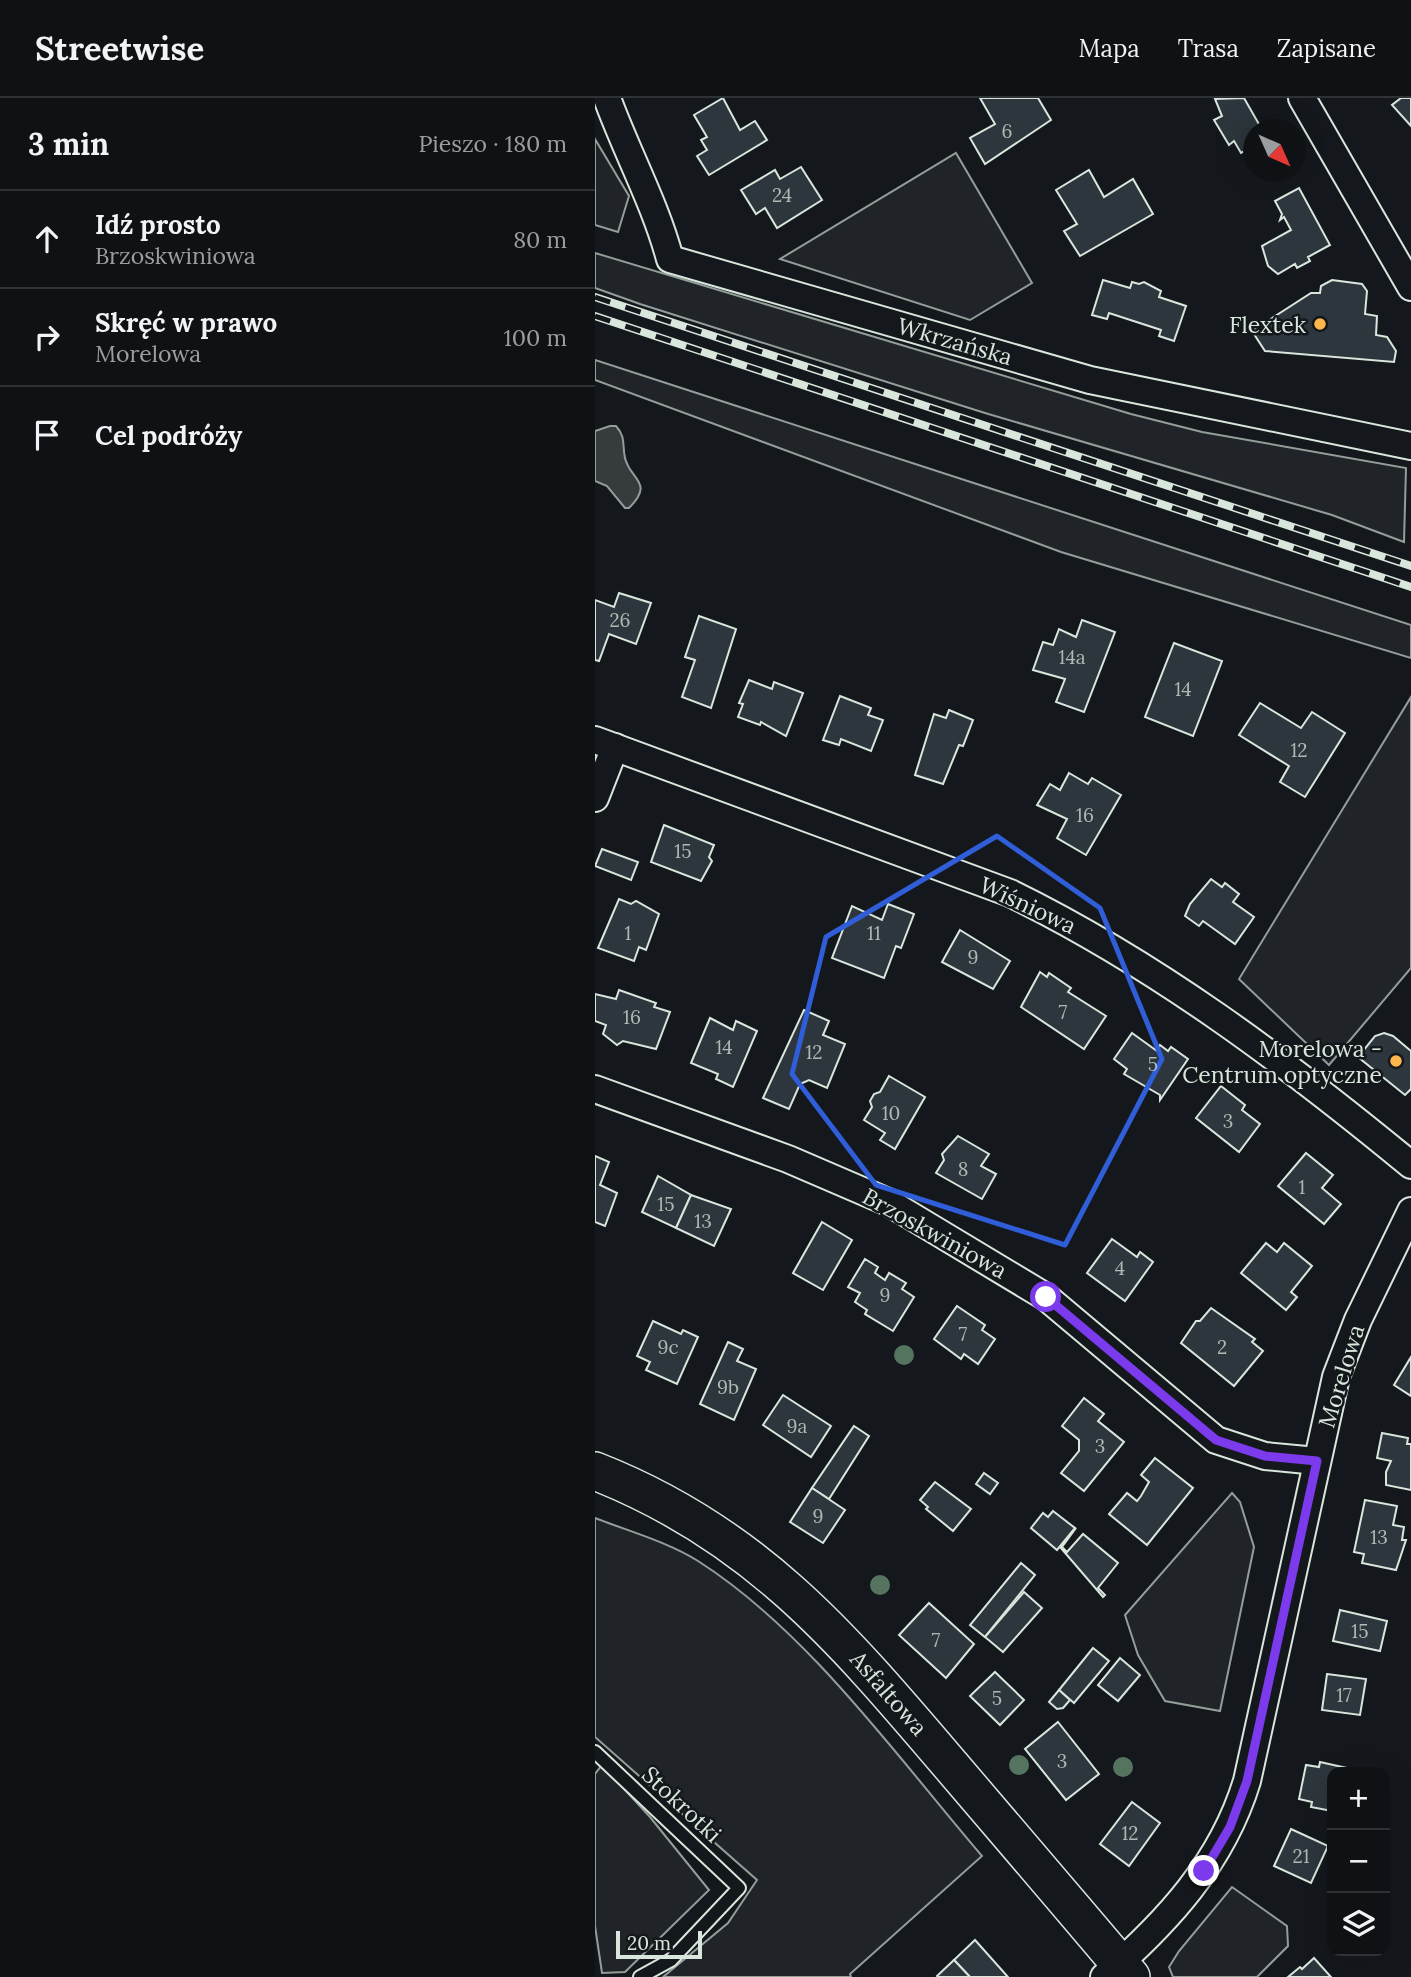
<!DOCTYPE html>
<html lang="pl">
<head>
<meta charset="utf-8">
<style>
  body { margin:0; font-family:Lora,serif; background:#1d2022; color:#f1f3f6 }
  .controls { position:absolute; right:21px; bottom:21px; display:grid; overflow:hidden; border-radius:14px; box-shadow:0 7px 28px #0002 }
  .controls button { width:63px; height:63px; display:grid; place-items:center; padding:0; border:0; border-bottom:2px solid #2f3234; background:#0f1215; color:#f1f3f6; font:35px sans-serif }
  .compass { position:absolute; left:648px; top:21px; width:63px; height:63px; border-radius:50%; background:#0f1215; box-shadow:0 7px 28px #0002; rotate:135deg }
  .scale { position:absolute; left:21px; bottom:18px; width:86px; box-sizing:border-box; padding-left:7px; border:4px solid #d8e6dc; border-top:0; font-size:19px; line-height:24px; white-space:nowrap; color:#d8e6dc; -webkit-text-stroke:5px #14181c; paint-order:stroke }
  .stop { position:absolute; width:21px; height:21px; margin:-16px; border:5px solid #7c3aed; border-radius:50%; background:#fff }
  .stop.end { background:#7c3aed; border-color:#fff; box-shadow:0 2px 7px #0008 }
  .list { margin:0; padding:0; list-style:none }
  h2 { display:flex; justify-content:space-between; align-items:center; height:91px; margin:0; padding:0 28px; font-size:30px }
  h2 small { font-size:23px; font-weight:400; color:#9b9ea0 }
  .list li { display:grid; grid-template-columns:46px 1fr auto; gap:21px; align-items:center; box-sizing:border-box; height:98px; padding:0 28px; border-top:2px solid #2f3234 }
  .list b { display:block; font-size:26px; white-space:nowrap }
  .list p { margin:0; font-size:23px; white-space:nowrap; color:#9b9ea0 }
  .list em { font-size:23px; font-style:normal; color:#9b9ea0 }
  .icon { flex:none; width:38px; height:38px; fill:none; stroke:currentColor; stroke-width:2; stroke-linecap:round; stroke-linejoin:round }
  .map { position:relative; flex:none; width:816px; height:1879px; overflow:hidden }
  header { display:flex; align-items:center; gap:42px; box-sizing:border-box; height:98px; padding:0 35px; background:#0f1215; border-bottom:2px solid #2f3234 }
  header strong { font-size:33px }
  nav { display:flex; gap:38px; margin-inline-start:auto; font-size:24px }
  main { display:flex }
  aside { flex:1; background:#0f1215 }
  .map>svg:first-child { display:block }
  .green { fill:#202428; stroke:#939e99; stroke-width:2 }
  .water { fill:#363b3e; stroke:#939e99; stroke-width:2 }
  .building { fill:#2c363c; stroke:#d8e6dc; stroke-width:2 }
  .lines { fill:none; stroke-linecap:round; stroke-linejoin:round }
  .lane-casing { stroke:#d8e6dc; stroke-width:16 }
  .street-casing { stroke:#d8e6dc; stroke-width:30 }
  .secondary-casing { stroke:#d8e6dc; stroke-width:40 }
  .lane { stroke:#14181c; stroke-width:12 }
  .street { stroke:#14181c; stroke-width:26 }
  .secondary { stroke:#14181c; stroke-width:37 }
  .rail-casing { stroke:#d8e6dc; stroke-width:8 }
  .rail { stroke:#14181c; stroke-width:5; stroke-dasharray:16; stroke-linecap:butt }
  .tree { fill:#55745f }
  .route { stroke:#7c3aed; stroke-width:9 }
  .marked { fill:none; stroke:#305dd8; stroke-width:5; stroke-linejoin:round }
  .poi-dot { fill:#ffb74d; stroke:#14181c; stroke-width:2.5 }
  .labels { text-anchor:middle; dominant-baseline:central; stroke-width:5; stroke-linejoin:round; paint-order:stroke }
  .number-label { font-size:19px; fill:#adbab4 }
  .poi-label { font-size:23px; fill:#d8e6dc; stroke:#14181c; text-anchor:end }
  .street-label { font-size:23px; fill:#d8e6dc; stroke:#14181c }
</style>
</head>
<body>
<header>
<strong>Streetwise</strong>
<nav><a>Mapa</a><a>Trasa</a><a>Zapisane</a></nav>
</header>
<main>
<aside>
<h2>3 min<small>Pieszo · 180 m</small></h2>
<ul class="list">
<li><svg class="icon" aria-label="ahead" viewBox="0 0 24 24"><path d="M12 20V5M6 11l6-6 6 6"/></svg><div><b>Idź prosto</b><p>Brzoskwiniowa</p></div><em>80 m</em></li>
<li><svg class="icon" aria-label="right" viewBox="0 0 24 24"><path d="M7 20v-9h11M14 6l5 5-5 5"/></svg><div><b>Skręć w prawo</b><p>Morelowa</p></div><em>100 m</em></li>
<li><svg class="icon" aria-label="arrive" viewBox="0 0 24 24"><path d="M6 21V4h12l-3 4 3 4H6"/></svg><div><b>Cel podróży</b></div></li>
</ul>
</aside>
<div class="map">
<svg width="816" height="1879" viewBox="0 0 816 1879">
  <rect width="100%" height="100%" fill="#14181c"/>
  <g class="green">
    <polygon points="0,41 34,98 23,134 0,127"/>
    <polygon points="361,55 437,185 375,222 185,161"/>
    <polygon points="0,155 536,316 607,334 811,370 809,444 737,417 390,315 45,206 0,190"/>
    <polygon points="0,262 816,527 816,560 466,454 0,282"/>
    <polygon points="816,599 816,870 734,967 644,881"/>
    <polygon points="637,1395 645,1404 659,1449 625,1613 570,1603 543,1557 530,1517"/>
    <path d="M 0,1420 C 33,1433 73,1444 103,1463 C 213,1533 303,1660 387,1758 L 255,1876 L 256,1879 L 68,1879 L 133,1825 L 162,1782 L 0,1639 Z"/>
    <polygon points="7,1667 55,1719 114,1792 30,1874 7,1875 0,1828 0,1676"/>
    <polygon points="637,1789 692,1828 693,1848 662,1879 578,1879 574,1869 584,1853"/>
  </g>
  <path class="water" d="M 15,328 L 21,328 C 31,339 27,346 30,360 C 35,382 60,384 34,410 L 30,410 L 12,388 L 0,383 L 0,333 Z"/>
  <g class="building">
    <polygon points="128,0 145,32 160,23 172,42 114,77 102,58 112,52 106,42 112,39 99,17"/>
    <polygon points="385,0 443,0 456,22 390,66 375,40 400,26"/>
    <polygon points="649,0 665,28 665,32 659,32 659,48 646,55 639,43 634,47 619,22 627,18 620,1"/>
    <polygon points="806,0 816,0 816,28 797,7"/>
    <polygon points="206,69 227,102 182,130 170,110 161,116 146,92 180,72 185,81"/>
    <polygon points="494,72 509,99 538,81 558,116 485,158 469,133 482,126 461,92"/>
    <polygon points="704,90 735,147 713,159 715,163 702,170 700,166 683,176 673,168 667,148 696,132 689,119 685,122 687,116 680,103"/>
    <polygon points="508,182 535,190 537,184 544,186 549,184 566,193 564,199 591,208 579,243 564,238 566,232 514,215 512,221 497,217"/>
    <polygon points="737,182 767,186 772,193 770,216 782,218 781,237 792,239 801,253 799,264 670,253 657,233 716,195 725,195 726,188"/>
    <polygon points="24,495 56,505 41,546 14,536 4,563 0,562 0,502 19,509"/>
    <polygon points="104,518 141,531 116,610 87,599 100,562 90,559"/>
    <polygon points="487,522 520,534 489,614 461,604 470,581 438,572 448,544 458,547 464,531 481,539"/>
    <polygon points="579,545 627,563 598,638 550,619"/>
    <polygon points="154,582 177,591 179,584 208,595 191,638 166,624 165,627 143,619 148,606 144,605"/>
    <polygon points="245,598 276,610 273,617 288,622 276,653 246,641 244,647 228,642"/>
    <polygon points="665,605 706,630 717,614 750,635 710,699 685,684 694,668 644,637"/>
    <polygon points="354,612 378,622 368,648 364,647 348,686 320,677 339,616 351,620"/>
    <polygon points="474,675 493,686 497,680 526,697 491,757 462,740 472,721 442,707 455,686 465,692"/>
    <polygon points="69,727 119,747 114,759 117,763 106,783 56,764"/>
    <polygon points="7,751 43,764 36,782 0,768"/>
    <polygon points="616,781 627,789 630,785 644,796 638,804 659,819 640,846 608,823 604,828 590,818 595,806"/>
    <polygon points="24,801 36,806 41,803 64,816 51,852 44,849 39,863 3,850"/>
    <polygon points="293,806 319,816 306,850 301,848 289,880 237,860 257,808 287,822"/>
    <polygon points="365,832 415,863 398,891 347,864"/>
    <polygon points="445,874 452,879 454,875 476,890 473,894 511,918 489,951 426,909"/>
    <polygon points="24,892 61,905 59,909 75,914 61,951 28,943 22,947 8,936 11,927 0,923 0,896 21,901"/>
    <polygon points="209,912 234,923 228,937 250,946 232,990 214,982 205,986 194,1011 168,1000"/>
    <polygon points="115,920 138,932 141,923 162,933 138,989 121,981 123,976 96,965"/>
    <polygon points="537,935 562,953 565,947 573,953 576,949 593,961 565,1002 565,997 529,976 532,971 519,961"/>
    <polygon points="789,935 798,938 816,953 816,991 810,997 763,959 780,938"/>
    <polygon points="294,978 330,999 300,1051 285,1042 290,1035 269,1022 277,1009 275,1003 279,996 285,994"/>
    <polygon points="626,988 650,1007 647,1012 665,1026 644,1054 601,1020"/>
    <polygon points="363,1038 394,1056 386,1068 401,1076 387,1101 341,1075 349,1062 347,1056"/>
    <polygon points="711,1055 738,1077 727,1090 746,1106 729,1126 683,1088"/>
    <polygon points="0,1058 14,1064 5,1087 22,1095 10,1128 0,1124"/>
    <polygon points="63,1078 96,1097 81,1130 47,1114"/>
    <polygon points="96,1097 136,1111 119,1148 81,1130"/>
    <polygon points="227,1124 257,1142 228,1192 198,1175"/>
    <polygon points="517,1141 542,1159 545,1154 558,1164 530,1203 492,1175"/>
    <polygon points="671,1145 682,1154 689,1145 717,1168 696,1194 702,1199 691,1212 646,1175"/>
    <polygon points="270,1161 283,1169 280,1175 290,1182 294,1175 311,1185 307,1191 319,1199 298,1233 270,1216 272,1212 260,1204 265,1195 253,1189"/>
    <polygon points="362,1208 390,1227 387,1232 400,1241 383,1266 369,1256 366,1261 339,1241"/>
    <polygon points="616,1210 660,1241 657,1244 668,1253 639,1288 586,1245 601,1223 605,1223"/>
    <polygon points="58,1223 86,1236 88,1232 103,1239 82,1286 51,1272 55,1264 42,1258"/>
    <polygon points="133,1244 148,1251 142,1263 161,1271 139,1322 105,1306"/>
    <polygon points="816,1259 816,1298 799,1287"/>
    <polygon points="188,1297 236,1328 216,1359 168,1327"/>
    <polygon points="489,1300 509,1316 503,1323 529,1344 489,1393 466,1375 484,1353 484,1342 467,1328"/>
    <polygon points="259,1328 274,1338 234,1401 217,1390"/>
    <polygon points="787,1335 813,1340 812,1346 816,1346 816,1392 791,1387 791,1374 796,1363 782,1360"/>
    <polygon points="560,1360 598,1390 552,1447 514,1416 532,1395 542,1403 546,1398 554,1384 546,1377"/>
    <polygon points="389,1375 403,1385 395,1396 381,1386"/>
    <polygon points="340,1384 376,1411 358,1433 331,1411 333,1409 325,1402"/>
    <polygon points="217,1390 250,1412 228,1445 195,1424"/>
    <polygon points="770,1402 802,1408 798,1427 809,1429 807,1442 811,1442 801,1472 767,1465 769,1456 759,1454"/>
    <polygon points="458,1413 480,1430 462,1452 436,1430 448,1415 453,1419"/>
    <polygon points="481,1430 467,1449 472,1454 488,1436 523,1465 503,1490 510,1497 508,1499 465,1449"/>
    <polygon points="426,1465 440,1477 390,1539 375,1527"/>
    <polygon points="429,1494 447,1510 408,1554 390,1539"/>
    <polygon points="334,1505 379,1546 351,1580 304,1537"/>
    <polygon points="745,1512 792,1523 785,1553 738,1543"/>
    <polygon points="498,1550 514,1563 479,1605 464,1592"/>
    <polygon points="525,1560 545,1577 523,1603 503,1587"/>
    <polygon points="400,1574 429,1602 405,1627 375,1598"/>
    <polygon points="732,1576 771,1581 765,1617 727,1612"/>
    <polygon points="464,1592 475,1602 468,1610 462,1611 454,1604"/>
    <polygon points="463,1624 504,1676 471,1702 430,1651"/>
    <polygon points="725,1664 752,1670 751,1674 737,1674 737,1713 716,1709 717,1704 704,1701 711,1667 724,1669"/>
    <polygon points="537,1704 565,1725 534,1768 505,1746"/>
    <polygon points="696,1731 733,1748 716,1785 679,1768"/>
    <polygon points="380,1842 413,1879 375,1879 359,1862"/>
    <polygon points="719,1860 736,1879 693,1879 705,1869 707,1871"/>
    <polygon points="359,1862 375,1879 343,1879 342,1878"/>
  </g>
  <g class="lines">
    <defs>
      <polyline id="lane" points="0,1654 144,1790 76,1862 45,1879"/>
      <g id="street">
        <path d="M 12,0 C 32,55 60,105 75,161 L 495,282 L 816,348"/>
        <polyline points="707,0 816,189"/>
        <path d="M 0,642 L 415,795 C 560,866 691,964 816,1067"/>
        <polyline points="0,700 20,649"/>
        <polyline points="0,991 193,1061 293,1104 451,1199 621,1342 670,1358 722,1363"/>
        <path d="M 509,1879 C 572,1824 627,1765 652,1683 L 741,1279 L 763,1222 L 816,1113"/>
      </g>
      <path id="secondary" d="M 0,1373 C 161,1436 249,1542 358,1670 C 417,1739 477,1809 536,1879"/>
    </defs>
    <use href="#lane" class="lane-casing"/>
    <use href="#street" class="street-casing"/>
    <use href="#secondary" class="secondary-casing"/>
    <use href="#lane" class="lane"/>
    <use href="#street" class="street"/>
    <use href="#secondary" class="secondary"/>
    <defs>
      <g id="rail">
        <polyline points="0,199 816,468"/>
        <polyline points="0,218 816,489"/>
      </g>
    </defs>
    <use href="#rail" class="rail-casing"/>
    <use href="#rail" class="rail"/>
  </g>
  <g class="tree">
    <circle cx="309" cy="1257" r="10"/>
    <circle cx="285" cy="1487" r="10"/>
    <circle cx="424" cy="1667" r="10"/>
    <circle cx="528" cy="1669" r="10"/>
  </g>
  <g class="lines">
    <polyline class="route" points="451,1199 621,1342 670,1358 722,1363 652,1683 635,1729 609,1773"/>
  </g>
  <path class="marked" d="M 402,738 L 505,810 L 567,961 L 470,1147 L 281,1087 L 197,976 L 231,839 Z"/>
  <g class="poi-dot">
    <circle cx="725" cy="226" r="7"/>
    <circle cx="801" cy="963" r="7"/>
  </g>
  <g class="labels">
    <g class="number-label">
      <text x="412" y="33">6</text>
      <text x="187" y="97">24</text>
      <text x="25" y="522">26</text>
      <text x="477" y="559">14a</text>
      <text x="588" y="591">14</text>
      <text x="704" y="652">12</text>
      <text x="490" y="717">16</text>
      <text x="88" y="753">15</text>
      <text x="33" y="835">1</text>
      <text x="279" y="835">11</text>
      <text x="378" y="859">9</text>
      <text x="468" y="914">7</text>
      <text x="37" y="919">16</text>
      <text x="129" y="949">14</text>
      <text x="219" y="954">12</text>
      <text x="558" y="966">5</text>
      <text x="296" y="1015">10</text>
      <text x="633" y="1023">3</text>
      <text x="368" y="1071">8</text>
      <text x="707" y="1089">1</text>
      <text x="71" y="1106">15</text>
      <text x="108" y="1123">13</text>
      <text x="525" y="1170">4</text>
      <text x="290" y="1197">9</text>
      <text x="368" y="1236">7</text>
      <text x="73" y="1249">9c</text>
      <text x="627" y="1249">2</text>
      <text x="133" y="1289">9b</text>
      <text x="202" y="1328">9a</text>
      <text x="505" y="1348">3</text>
      <text x="223" y="1418">9</text>
      <text x="784" y="1439">13</text>
      <text x="765" y="1533">15</text>
      <text x="341" y="1542">7</text>
      <text x="749" y="1597">17</text>
      <text x="402" y="1600">5</text>
      <text x="467" y="1663">3</text>
      <text x="535" y="1735">12</text>
      <text x="706" y="1758">21</text>
    </g>
    <g class="poi-label">
      <text x="711" y="226">Flextek</text>
      <text x="787" y="950">Morelowa -<tspan x="787" dy="26">Centrum optyczne</tspan></text>
    </g>
    <g class="street-label">
      <text transform="translate(360 243) rotate(16)">Wkrzańska</text>
      <text transform="translate(433 807) rotate(25)">Wiśniowa</text>
      <text transform="translate(340 1135) rotate(29)">Brzoskwiniowa</text>
      <text transform="translate(746 1278) rotate(-73)">Morelowa</text>
      <text transform="translate(294 1595) rotate(49)">Asfaltowa</text>
      <text transform="translate(87 1706) rotate(43)">Stokrotki</text>
    </g>
  </g>
</svg>
<div class="controls">
<button>+</button>
<button>−</button>
<button><svg class="icon" aria-label="layers" viewBox="0 0 24 24"><path d="M12 4l9 5-9 5-9-5zM3 14l9 5 9-5"/></svg></button>
</div>
<svg class="compass" viewBox="-18 -18 36 36"><path d="M0-13l5 13h-10z" fill="#e53935"/><path d="M0 13l5-13h-10z" fill="#9b9ea0"/></svg>
<div class="scale">20 m</div>
<div class="stop" style="left:451px;top:1199px"></div>
<div class="stop end" style="left:609px;top:1773px"></div>
</div>
</main>
</body>
</html>
